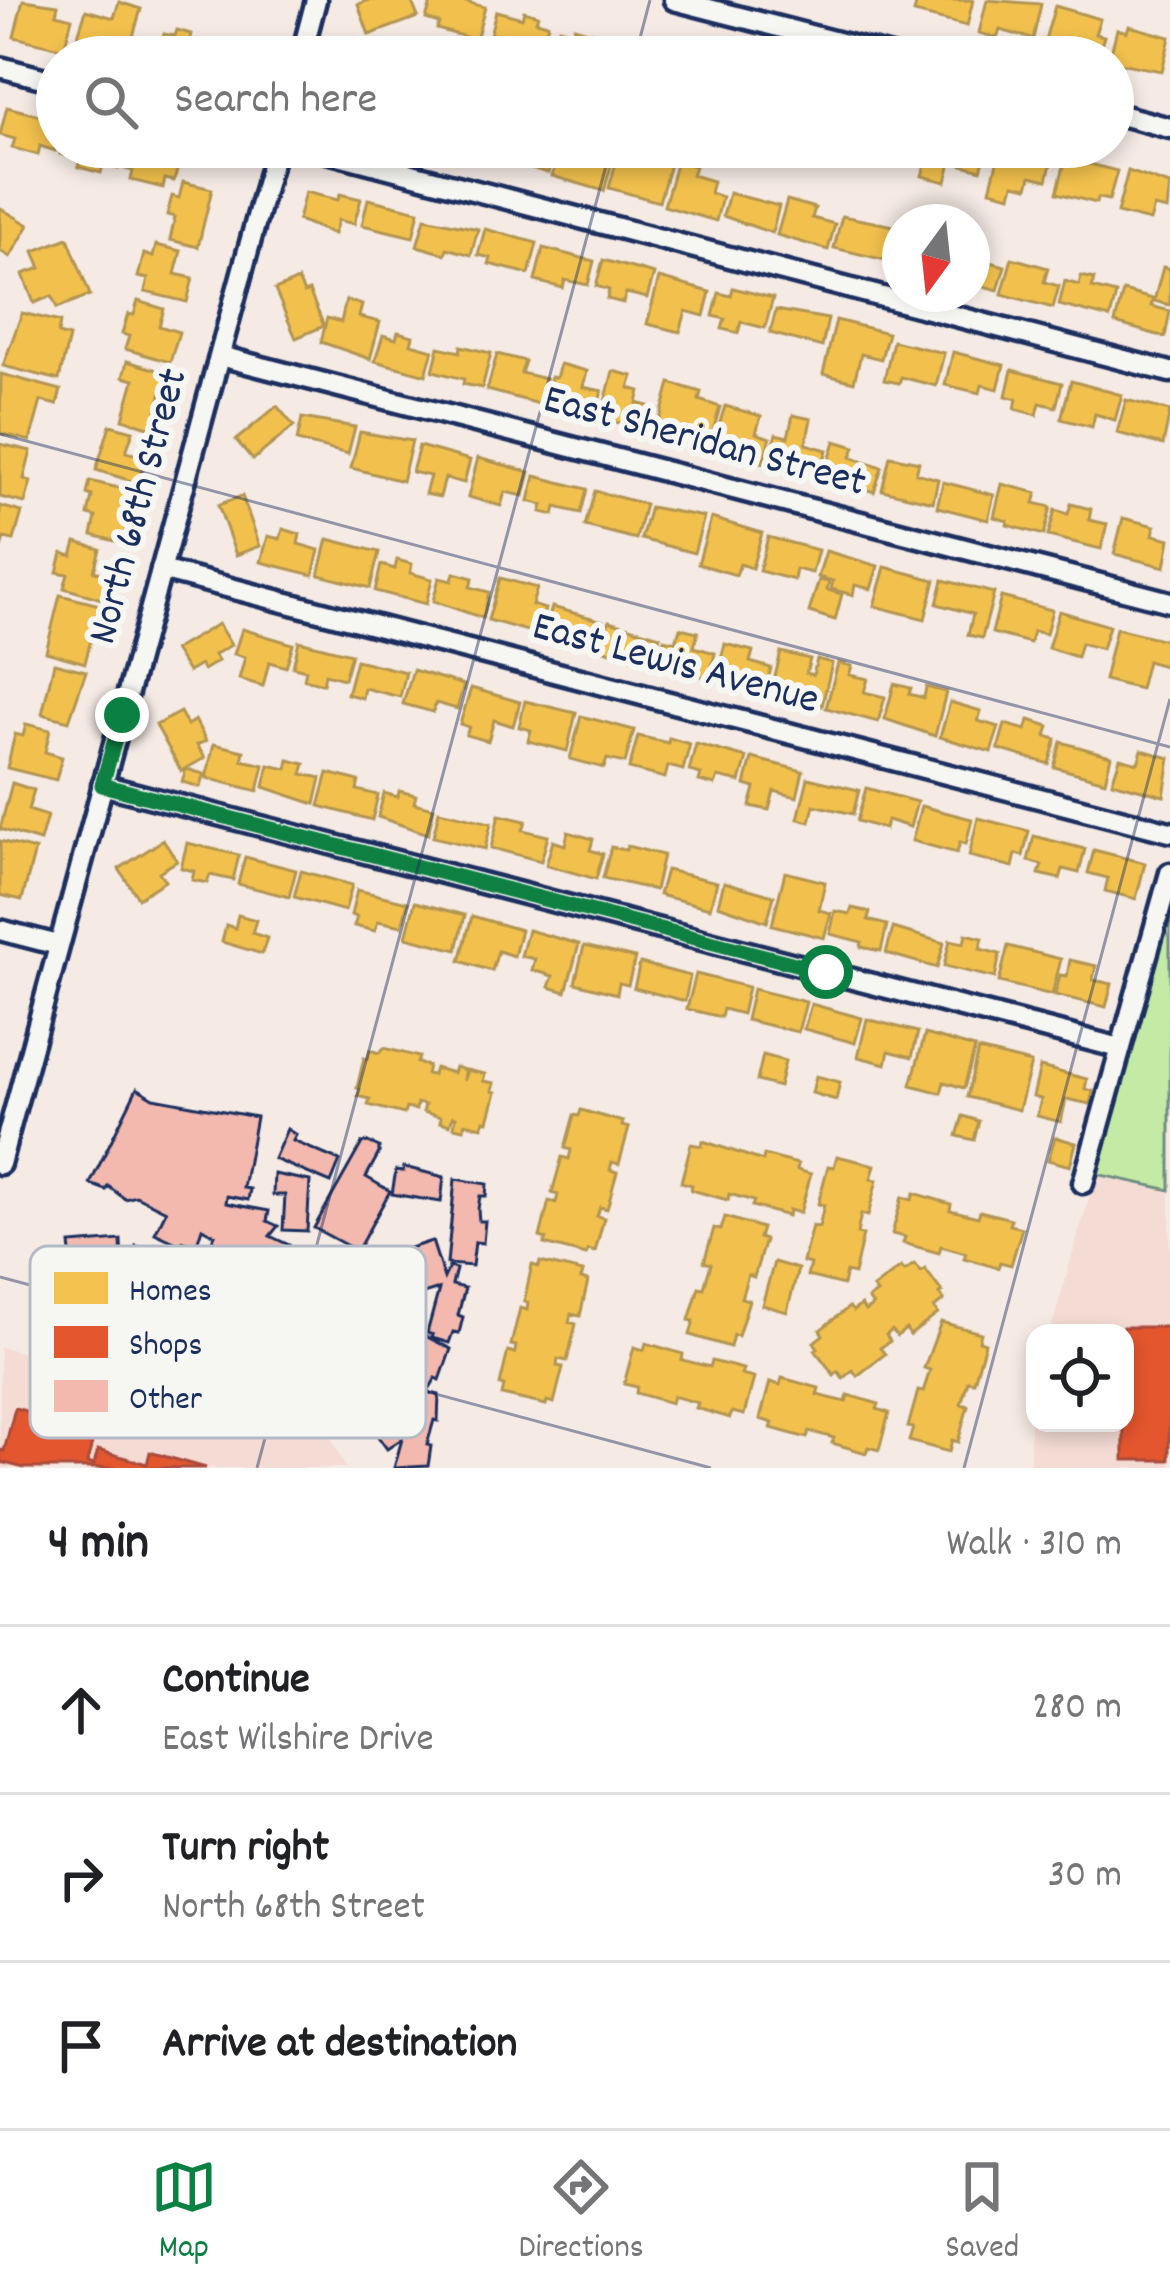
<!DOCTYPE html>
<html lang="en">
<head>
<meta charset="utf-8">
<style>
  body { margin:0; font-family:Dekko,sans-serif; background:#f6f6f6; color:#202124 }
  .controls { position:absolute; right:36px; bottom:36px; display:grid; overflow:hidden; border-radius:24px; box-shadow:0 6px 18px #0003 }
  .controls button { width:108px; height:108px; display:grid; place-items:center; padding:0; border:0; border-bottom:3px solid #e0e0e0; background:#fff; color:#202124; font:60px sans-serif }
  .compass { position:absolute; left:882px; top:204px; width:108px; height:108px; border-radius:50%; background:#fff; box-shadow:0 6px 18px #0003; rotate:195deg }
  .stop { position:absolute; width:36px; height:36px; margin:-27px; border:9px solid #0b8043; border-radius:50%; background:#fff }
  .stop.end { background:#0b8043; border-color:#fff; box-shadow:0 3px 12px #0008 }
  .list { margin:0; padding:0; list-style:none }
  h2 { display:flex; justify-content:space-between; align-items:center; height:156px; margin:0; padding:0 48px; font-size:51px }
  h2 small { font-size:39px; font-weight:400; color:#757577 }
  .list li { display:grid; grid-template-columns:78px 1fr auto; gap:36px; align-items:center; box-sizing:border-box; height:168px; padding:0 48px; border-top:3px solid #e0e0e0 }
  .list b { display:block; font-size:45px; white-space:nowrap }
  .list p { margin:0; font-size:39px; white-space:nowrap; color:#757577 }
  .list em { font-size:39px; font-style:normal; color:#757577 }
  .icon { flex:none; width:66px; height:66px; fill:none; stroke:currentColor; stroke-width:2; stroke-linecap:round; stroke-linejoin:round }
  .map { position:relative; flex:none; width:1170px; height:1468px; overflow:hidden }
  .search { position:absolute; background:#fff; box-shadow:0 6px 18px #0003; left:36px; right:36px; top:36px; height:132px; display:flex; align-items:center; gap:30px; box-sizing:border-box; padding:0 42px; border-radius:66px; color:#757577; font-size:45px }
  .sheet { height:660px; background:#fff }
  nav { display:flex; justify-content:space-around; align-items:center; box-sizing:border-box; height:168px; border-top:3px solid #e0e0e0; background:#fff; font-size:33px; color:#757577 }
  nav a { display:grid; justify-items:center; gap:6px }
  nav .on { color:#0b8043 }
  .map>svg:first-child { display:block }
  .built { fill:#f4dbd4 }
  .green { fill:#c3eba5; stroke:#6f8d82; stroke-width:3 }
  .homes { fill:#f2c14e; stroke:#b29553; stroke-width:3 }
  .shops { fill:#e4572e; stroke:#a84b3c; stroke-width:3 }
  .building { fill:#f3b8ae; stroke:#1b2f5e; stroke-width:3 }
  .lines { fill:none; stroke-linecap:round; stroke-linejoin:round }
  .minor-casing { stroke:#1b2f5e; stroke-width:27 }
  .minor { stroke:#f6f6f2; stroke-width:18 }
  .route { stroke:#0b8043; stroke-width:15 }
  .ticks { fill:none; stroke:#1b2f5e; stroke-width:3; stroke-opacity:0.45 }
  .labels { text-anchor:middle; dominant-baseline:central; stroke-width:12; stroke-linejoin:round; paint-order:stroke }
  .street-label { font-size:42px; fill:#1b2f5e; stroke:#f6f6f2 }
  .key { fill:#f6f6f2; stroke:#b4bac6; stroke-width:3 }
  .key-label { font-size:33px; fill:#1b2f5e }
</style>
</head>
<body>
<div class="map">
<svg width="1170" height="1468" viewBox="0 0 1170 1468">
  <rect width="100%" height="100%" fill="#f5eae4"/>
  <filter id="ink" filterUnits="userSpaceOnUse"><feTurbulence type="fractalNoise" baseFrequency=".00833" numOctaves="2"/><feDisplacementMap in="SourceGraphic" scale="24" xChannelSelector="R" yChannelSelector="G"/><feConvolveMatrix kernelMatrix="1 2 1 2 8 2 1 2 1" color-interpolation-filters="sRGB"/></filter>
  <g filter="url(#ink)">
    <g class="built">
      <polygon points="1096,1174 1170,1190 1170,1468 1030,1468 1030,1408 1035,1388 1035,1423 1125,1423 1125,1333 1050,1333"/>
      <polygon points="0,1347 326,1428 346,1468 0,1468"/>
    </g>
    <polygon class="green" points="1170,873 1170,1190 1097,1174 1083,1183"/>
    <g class="homes">
      <polygon points="23,0 58,5 56,14 72,18 64,49 14,37"/>
      <polygon points="369,0 411,0 418,17 369,35 358,4"/>
      <polygon points="432,0 458,0 485,7 476,40 437,29 439,23 426,19"/>
      <polygon points="917,0 973,0 967,26 914,13"/>
      <polygon points="987,0 1041,4 1033,39 1000,30 997,38 979,33"/>
      <polygon points="119,2 141,9 127,57 105,54 95,57 73,51 86,10 114,18"/>
      <polygon points="1055,6 1100,19 1095,34 1104,36 1098,57 1044,43"/>
      <polygon points="496,11 522,18 524,11 538,15 536,21 548,24 539,57 515,57 493,50 496,37 490,35"/>
      <polygon points="1129,26 1170,37 1162,71 1113,62 1110,57 1117,29 1127,32"/>
      <polygon points="574,27 611,38 606,57 551,57 559,28 573,32"/>
      <polygon points="177,30 191,34 187,50 195,52 194,57 140,57 144,38 162,43 164,34 175,36"/>
      <polygon points="623,43 655,52 657,44 676,50 674,57 619,57"/>
      <polygon points="7,107 57,120 55,151 40,146 38,155 12,148 15,139 0,135"/>
      <polygon points="61,147 123,147 118,169 103,165 101,173 78,167 80,159 60,154"/>
      <polygon points="130,147 182,152 174,181 165,179 163,188 131,180 133,171 125,169"/>
      <polygon points="441,147 495,147 492,162"/>
      <polygon points="501,147 555,148 548,173 498,160"/>
      <polygon points="561,147 595,152 592,161 611,166 604,191 552,176"/>
      <polygon points="874,147 920,147 917,159"/>
      <polygon points="930,147 988,147 981,170 951,162 946,182 922,176"/>
      <polygon points="1001,147 1032,147 1031,150 1053,156 1047,180 1031,176 1028,187 1014,184 1011,195 990,190"/>
      <polygon points="635,154 670,164 659,202 609,188 617,159 632,163"/>
      <polygon points="1066,158 1117,171 1109,200 1098,198 1096,203 1057,193"/>
      <polygon points="677,161 695,166 692,175 713,181 710,193 722,197 716,221 664,206"/>
      <polygon points="1128,171 1170,185 1167,210 1154,207 1150,221 1117,213"/>
      <polygon points="183,182 212,189 198,247 170,240 175,217 167,215 172,196 179,198"/>
      <polygon points="305,192 338,200 340,194 361,199 354,224 338,220 334,234 298,220"/>
      <polygon points="729,193 779,206 772,233 723,216"/>
      <polygon points="368,199 419,211 413,237 362,225"/>
      <polygon points="787,200 815,208 812,218 835,224 828,250 777,235"/>
      <polygon points="0,208 29,225 10,257 0,251"/>
      <polygon points="842,216 894,226 885,260 834,248"/>
      <polygon points="425,218 478,229 471,255 447,248 445,254 417,246"/>
      <polygon points="485,229 537,243 529,274 489,264 491,258 478,255"/>
      <polygon points="68,238 90,295 57,308 52,296 34,303 23,274 41,268 34,251"/>
      <polygon points="156,245 181,251 175,274 193,278 187,302 145,292 148,279 138,277 144,254 153,257"/>
      <polygon points="543,248 594,261 588,285 565,280 563,288 535,281"/>
      <polygon points="972,257 1005,266 998,290 972,283"/>
      <polygon points="1012,258 1048,268 1044,282 1059,286 1053,308 1002,294"/>
      <polygon points="603,260 654,274 647,298 626,293 623,303 607,299 609,290 596,286"/>
      <polygon points="1163,267 1170,269 1170,305 1154,301"/>
      <polygon points="1081,276 1094,279 1092,288 1116,294 1110,318 1059,305 1065,281 1079,285"/>
      <polygon points="659,278 710,292 704,316 686,311 680,332 647,324"/>
      <polygon points="298,280 304,293 309,291 324,326 296,338 275,290"/>
      <polygon points="733,288 773,298 765,328 741,322 738,333 722,329 725,319 713,316 719,293 731,296"/>
      <polygon points="1123,291 1153,299 1151,306 1170,311 1165,337 1115,323"/>
      <polygon points="346,300 362,305 359,317 380,322 370,359 321,342 327,318 341,322"/>
      <polygon points="138,301 164,309 159,326 179,332 170,362 125,349 129,336 122,334 128,314 134,315"/>
      <polygon points="776,310 828,319 822,347 770,333"/>
      <polygon points="22,313 60,322 58,334 69,337 59,380 3,366"/>
      <polygon points="836,320 888,333 881,359 861,354 854,382 823,374"/>
      <polygon points="398,332 413,336 411,344 433,350 426,375 375,361 383,335 396,339"/>
      <polygon points="893,341 944,353 936,386 901,377 899,383 884,380"/>
      <polygon points="461,346 491,353 482,388 463,384 464,379 433,371 439,347 460,352"/>
      <polygon points="953,352 1004,365 998,389 982,385 980,393 945,385"/>
      <polygon points="497,354 525,361 521,373 546,379 539,404 487,390"/>
      <polygon points="127,361 167,373 152,428 123,419 134,380 123,377"/>
      <polygon points="560,364 587,371 583,387 602,391 595,417 546,401 551,377 556,378"/>
      <polygon points="1012,370 1062,383 1056,407 1040,403 1037,415 1015,409 1017,399 1006,396"/>
      <polygon points="613,371 633,376 629,388 640,391 637,403 658,409 651,432 601,418"/>
      <polygon points="1,374 61,390 57,405 41,401 30,441 0,433"/>
      <polygon points="1071,381 1122,395 1115,420 1095,414 1092,427 1061,419"/>
      <polygon points="670,383 701,392 699,400 720,407 709,445 657,430"/>
      <polygon points="1126,400 1170,411 1163,445 1117,433"/>
      <polygon points="277,406 294,426 253,460 236,440"/>
      <polygon points="725,406 761,416 756,433 770,438 763,463 712,448"/>
      <polygon points="793,415 811,419 806,444 827,450 820,475 769,462 776,434 788,437"/>
      <polygon points="302,418 355,427 348,454 297,441"/>
      <polygon points="110,425 133,431 126,452 146,457 138,483 96,470"/>
      <polygon points="360,432 412,441 402,481 351,468"/>
      <polygon points="835,441 855,447 851,457 882,467 874,492 824,477"/>
      <polygon points="0,444 31,451 24,479 31,481 25,503 0,497"/>
      <polygon points="419,446 470,460 464,483 445,478 440,497 425,494 430,476 412,472"/>
      <polygon points="890,456 919,462 916,473 938,479 933,502 882,490"/>
      <polygon points="478,458 530,472 524,496 505,492 501,506 468,497"/>
      <polygon points="535,476 587,489 581,513 556,507 554,515 541,512 543,505 529,501"/>
      <polygon points="90,481 135,492 122,543 92,535 96,517 88,515 92,496 87,494"/>
      <polygon points="943,482 994,495 988,520 937,507"/>
      <polygon points="1002,484 1037,493 1034,503 1051,507 1044,535 1007,525 1008,521 994,517"/>
      <polygon points="595,491 645,504 636,539 585,526"/>
      <polygon points="242,496 260,546 236,555 218,505"/>
      <polygon points="1071,504 1091,509 1089,520 1107,524 1101,549 1048,536 1055,510 1068,514"/>
      <polygon points="0,506 22,512 14,540 4,538 0,552"/>
      <polygon points="650,507 704,517 694,553 641,539"/>
      <polygon points="711,518 762,533 752,568 740,564 736,575 698,564"/>
      <polygon points="1123,518 1155,526 1153,535 1170,539 1165,567 1114,554"/>
      <polygon points="283,529 300,534 298,544 319,550 313,575 261,562 268,536 280,539"/>
      <polygon points="768,537 818,550 812,573 796,569 794,580 759,571"/>
      <polygon points="328,539 379,552 370,588 319,575"/>
      <polygon points="76,542 100,549 94,571 112,576 105,600 64,588 68,574 57,572 62,553 72,556"/>
      <polygon points="826,551 878,566 871,589 855,585 853,595 831,589 833,581 818,577"/>
      <polygon points="397,560 412,564 410,573 432,579 426,604 375,591 381,565 395,569"/>
      <polygon points="885,567 935,580 925,619 874,606"/>
      <polygon points="454,573 473,578 470,587 489,592 483,618 433,601 439,578 452,581"/>
      <polygon points="500,578 537,588 532,605 545,609 538,634 488,620"/>
      <polygon points="819,580 829,582 827,590 842,594 835,620 809,612"/>
      <polygon points="943,580 994,593 982,638 968,635 973,614 937,604"/>
      <polygon points="60,595 100,605 85,663 46,652"/>
      <polygon points="1001,597 1052,610 1046,634 1033,631 1030,643 992,633"/>
      <polygon points="552,607 603,621 596,646 545,631"/>
      <polygon points="1059,611 1109,626 1102,649 1081,643 1077,657 1048,648"/>
      <polygon points="609,621 660,636 652,664 601,649"/>
      <polygon points="218,624 231,645 214,655 218,661 203,670 200,665 188,672 174,650"/>
      <polygon points="680,628 698,632 694,647 715,653 709,678 658,665 664,639 676,642"/>
      <polygon points="1116,628 1170,641 1165,666 1147,661 1140,689 1104,680"/>
      <polygon points="242,629 293,644 286,667 269,662 263,686 239,679 245,657 234,654"/>
      <polygon points="299,641 351,654 344,679 325,674 323,684 304,679 306,670 293,667"/>
      <polygon points="725,644 753,651 750,662 771,668 765,693 715,680"/>
      <polygon points="781,652 810,659 806,673 813,675 817,659 832,663 822,706 772,689"/>
      <polygon points="356,660 406,672 400,697 364,688 362,698 347,694"/>
      <polygon points="54,663 86,671 69,721 42,714"/>
      <polygon points="838,663 852,666 849,675 868,679 864,692 885,697 878,722 826,708"/>
      <polygon points="413,670 464,685 457,709 436,703 433,712 403,704"/>
      <polygon points="894,684 911,688 909,694 924,698 926,687 946,692 935,736 885,719"/>
      <polygon points="471,688 520,702 513,726 494,720 488,741 466,735 469,727 460,724"/>
      <polygon points="525,701 576,713 567,751 528,741 531,730 519,727"/>
      <polygon points="950,702 981,711 978,721 999,727 991,752 940,737"/>
      <polygon points="180,712 187,725 195,720 206,741 197,745 205,758 181,771 156,725"/>
      <polygon points="581,716 634,730 625,763 607,759 604,768 570,759"/>
      <polygon points="1029,720 1049,726 1046,736 1056,739 1049,764 998,749 1005,724 1026,730"/>
      <polygon points="26,724 50,730 45,752 62,757 56,780 7,768 15,734 23,736"/>
      <polygon points="638,736 668,743 669,738 690,744 683,770 668,766 665,778 629,769"/>
      <polygon points="1061,742 1111,756 1105,781 1054,767"/>
      <polygon points="214,744 244,751 242,760 264,765 258,791 206,778"/>
      <polygon points="696,744 747,758 740,782 718,777 715,785 699,781 701,774 689,771"/>
      <polygon points="1142,750 1170,758 1164,796 1112,782 1120,758 1138,763"/>
      <polygon points="752,758 803,771 797,797 774,791 769,810 750,806 755,788 745,785"/>
      <polygon points="289,760 305,764 302,774 321,778 315,804 264,787 269,765 287,769"/>
      <polygon points="186,769 204,774 200,787 182,782"/>
      <polygon points="328,773 359,781 357,790 378,795 372,820 319,806"/>
      <polygon points="808,778 859,790 853,814 814,805 810,822 798,819"/>
      <polygon points="12,783 34,790 28,810 47,816 40,841 0,829"/>
      <polygon points="866,788 917,802 910,827 887,820 885,829 857,821"/>
      <polygon points="399,791 416,795 414,803 434,808 428,834 378,817 384,793 398,797"/>
      <polygon points="921,806 972,819 966,844 960,842 957,853 912,841"/>
      <polygon points="439,811 491,823 485,849 433,837"/>
      <polygon points="499,815 526,821 523,830 548,836 541,861 491,848"/>
      <polygon points="978,818 1029,831 1023,856 1016,854 1013,867 969,856"/>
      <polygon points="568,832 593,839 590,850 603,854 596,879 546,865 553,841 565,845"/>
      <polygon points="1034,836 1085,849 1079,873 1063,869 1060,879 1039,874 1042,865 1028,861"/>
      <polygon points="163,840 177,861 159,872 165,881 138,898 119,869"/>
      <polygon points="0,841 35,850 22,900 0,895"/>
      <polygon points="187,843 239,855 233,880 210,875 207,883 192,880 194,871 181,868"/>
      <polygon points="627,846 663,855 655,890 603,878 611,847 626,850"/>
      <polygon points="1094,850 1145,863 1136,899 1105,891 1108,878 1088,873"/>
      <polygon points="245,857 296,870 289,897 238,884"/>
      <polygon points="666,870 717,882 710,908 659,895"/>
      <polygon points="301,871 352,885 345,911 294,897"/>
      <polygon points="785,872 825,882 819,910 831,913 824,938 772,925"/>
      <polygon points="724,882 774,896 767,922 718,905"/>
      <polygon points="357,890 408,902 402,926 378,921 375,931 354,926 357,917 351,915"/>
      <polygon points="415,902 465,915 457,950 406,937"/>
      <polygon points="852,908 870,912 868,920 887,925 881,951 861,947 862,942 830,934 835,911 850,914"/>
      <polygon points="238,915 256,920 252,933 267,938 262,954 222,942 226,925 235,928"/>
      <polygon points="472,916 521,930 514,956 498,951 492,971 460,961"/>
      <polygon points="893,928 944,943 937,968 886,953"/>
      <polygon points="528,930 579,944 566,992 549,987 553,976 532,970 535,959 521,956"/>
      <polygon points="966,934 983,938 980,949 1000,954 995,978 944,966 950,940 964,943"/>
      <polygon points="584,946 635,958 628,985 619,983 617,994 575,983"/>
      <polygon points="1008,946 1061,959 1052,995 999,982"/>
      <polygon points="1070,960 1096,966 1093,980 1112,984 1106,1007 1055,995 1060,975 1067,976"/>
      <polygon points="640,963 690,976 685,1001 634,988"/>
      <polygon points="696,974 748,987 742,1014 723,1009 721,1017 687,1009"/>
      <polygon points="753,989 806,1002 798,1032 746,1020"/>
      <polygon points="811,1004 862,1018 855,1043 804,1029"/>
      <polygon points="867,1019 918,1032 912,1057 889,1051 886,1064 858,1057"/>
      <polygon points="925,1034 975,1048 964,1088 944,1082 941,1093 911,1085"/>
      <polygon points="384,1048 419,1057 417,1063 428,1066 426,1074 433,1075 435,1068 453,1073 455,1067 465,1070 464,1081 467,1070 485,1074 483,1081 494,1083 492,1091 496,1092 488,1121 484,1120 482,1127 465,1123 464,1129 454,1127 456,1117 453,1116 450,1125 440,1122 441,1117 423,1112 425,1105 417,1103 416,1110 406,1108 404,1114 368,1105 370,1099 358,1096 360,1089 357,1088 364,1058 368,1059 370,1050 379,1053"/>
      <polygon points="978,1050 1031,1063 1019,1110 967,1097"/>
      <polygon points="763,1055 785,1061 779,1087 757,1081"/>
      <polygon points="1040,1067 1087,1079 1085,1089 1093,1091 1090,1104 1066,1099 1061,1122 1037,1116 1041,1099 1033,1097"/>
      <polygon points="816,1076 840,1082 836,1100 812,1093"/>
      <polygon points="581,1110 623,1122 622,1126 629,1128 619,1164 612,1162 610,1170 617,1172 607,1209 600,1207 597,1216 604,1218 595,1252 588,1250 586,1255 544,1244 546,1239 540,1237 549,1201 556,1203 558,1195 552,1193 562,1157 569,1159 571,1150 565,1148 574,1115 579,1116"/>
      <polygon points="963,1116 979,1121 974,1140 957,1136"/>
      <polygon points="1055,1137 1076,1143 1070,1166 1048,1160"/>
      <polygon points="703,1141 763,1161 764,1155 798,1164 797,1170 811,1174 800,1213 789,1210 788,1216 752,1206 754,1201 729,1194 728,1200 691,1190 692,1185 681,1182 691,1144 702,1146"/>
      <polygon points="837,1156 875,1165 871,1179 877,1180 868,1216 861,1214 857,1234 863,1235 854,1274 846,1272 843,1285 807,1276 810,1264 803,1262 812,1226 819,1227 824,1205 818,1204 828,1166 834,1167"/>
      <polygon points="914,1193 951,1204 950,1210 978,1217 980,1211 1011,1219 1009,1225 1022,1228 1011,1265 1000,1262 998,1268 964,1258 966,1253 941,1246 939,1253 903,1243 905,1237 892,1234 902,1197 912,1200"/>
      <polygon points="725,1217 762,1228 759,1238 765,1240 754,1277 748,1275 741,1298 749,1300 738,1336 733,1335 730,1347 690,1335 694,1321 689,1320 699,1287 704,1288 711,1264 704,1262 714,1228 721,1230"/>
      <polygon points="540,1262 583,1272 581,1279 588,1281 580,1316 571,1314 569,1322 576,1324 567,1361 558,1359 557,1366 563,1367 554,1403 547,1401 546,1405 502,1395 504,1386 500,1385 508,1351 515,1353 516,1346 511,1345 520,1308 527,1310 528,1303 524,1302 532,1265 539,1267"/>
      <polygon points="774,1262 798,1269 787,1312 762,1305"/>
      <polygon points="914,1264 921,1272 925,1269 942,1292 939,1294 944,1300 934,1308 938,1314 910,1335 906,1329 897,1336 892,1330 886,1335 890,1341 880,1348 885,1354 857,1376 853,1370 843,1378 838,1371 834,1375 815,1350 818,1348 814,1342 823,1335 820,1330 849,1307 853,1311 861,1305 865,1311 873,1305 868,1299 877,1293 873,1288 901,1267 905,1271"/>
      <polygon points="941,1322 981,1333 979,1341 985,1343 974,1382 968,1381 961,1404 968,1406 958,1442 952,1440 949,1452 909,1441 913,1428 908,1427 918,1391 923,1392 930,1370 924,1368"/>
      <polygon points="646,1343 683,1354 682,1360 710,1367 712,1361 743,1369 741,1375 754,1378 744,1415 732,1412 730,1418 696,1408 698,1403 673,1396 671,1403 636,1393 637,1387 624,1384 634,1347 644,1350"/>
      <polygon points="782,1378 819,1388 817,1395 846,1402 848,1395 879,1404 877,1409 889,1413 879,1450 868,1447 866,1453 832,1443 834,1438 809,1431 807,1438 771,1428 773,1423 760,1419 770,1382 780,1385"/>
    </g>
    <g class="shops">
      <polygon points="1123,1327 1170,1327 1169,1460 1124,1460"/>
      <polygon points="15,1408 95,1431 87,1463 94,1465 98,1450 147,1464 150,1452 206,1468 24,1468 1,1462 0,1450 4,1451"/>
    </g>
    <g class="building">
      <polygon points="137,1088 154,1098 256,1117 243,1188 250,1189 248,1200 227,1196 226,1203 269,1211 267,1221 278,1226 270,1236 289,1245 275,1274 271,1273 268,1279 259,1275 262,1268 255,1265 252,1272 234,1275 204,1257 215,1235 202,1228 196,1247 183,1241 181,1245 155,1233 166,1211 136,1196 125,1199 108,1186 106,1190 90,1184"/>
      <polygon points="287,1129 296,1135 293,1141 340,1161 331,1183 274,1159"/>
      <polygon points="368,1142 379,1147 379,1153 366,1177 390,1191 357,1251 314,1228 362,1143"/>
      <polygon points="404,1167 444,1177 441,1202 392,1194 396,1170 403,1171"/>
      <polygon points="274,1174 310,1181 307,1231 283,1230 285,1195 273,1195"/>
      <polygon points="455,1179 487,1184 486,1196 480,1196 478,1209 479,1221 485,1221 483,1243 475,1242 472,1266 447,1264"/>
      <polygon points="121,1240 122,1264 73,1269 70,1244"/>
      <polygon points="432,1241 444,1278 449,1267 456,1269 452,1285 465,1288 458,1315 463,1317 459,1333 453,1332 449,1343 432,1338 433,1335 427,1333 439,1289 376,1309 370,1293 363,1295 358,1281 366,1278 362,1263"/>
      <polygon points="136,1246 186,1263 177,1285 130,1268"/>
      <polygon points="387,1317 451,1349 440,1380 436,1378 428,1391 365,1360"/>
      <polygon points="415,1389 439,1395 438,1421 434,1420 427,1445 431,1446 428,1466 394,1468 402,1439 387,1449 361,1413 364,1411 361,1404 381,1392 404,1429"/>
    </g>
    <g class="lines">
      <defs>
        <g id="minor">
          <polyline points="674,0 895,57"/>
          <polyline points="301,57 316,0"/>
          <polyline points="0,67 57,82"/>
          <polyline points="1113,113 1170,128"/>
          <polyline points="308,147 1170,372"/>
          <polyline points="220,356 1170,602"/>
          <polyline points="161,570 1170,832"/>
          <polyline points="102,785 1120,1048"/>
          <polyline points="0,930 58,945"/>
          <polyline points="0,1164 276,147"/>
          <polyline points="1083,1183 1170,873"/>
        </g>
      </defs>
      <use href="#minor" class="minor-casing"/>
      <use href="#minor" class="minor"/>
    </g>
  </g>
  <g class="lines" filter="url(#ink)">
    <polyline class="route" points="122,715 102,785 826,972"/>
  </g>
  <path class="ticks" d="M 635,57 L 650,0M 0,434 L 1170,747M 0,1277 L 711,1468M 257,1468 L 611,147M 964,1468 L 1170,699"/>
  <g class="labels">
    <g class="street-label">
      <text transform="translate(704 444) rotate(15)">East Sheridan Street</text>
      <text transform="translate(141 507) rotate(-75)">North 68th Street</text>
      <text transform="translate(675 666) rotate(15)">East Lewis Avenue</text>
    </g>
  </g>
  <rect x="30" y="1246" width="396" height="192" rx="18" class="key"/>
  <rect x="54" y="1272" width="54" height="32" fill="#f2c14e"/>
  <rect x="54" y="1326" width="54" height="32" fill="#e4572e"/>
  <rect x="54" y="1380" width="54" height="32" fill="#f3b8ae"/>
  <g class="key-label">
    <text x="129" y="1300">Homes</text>
    <text x="129" y="1354">Shops</text>
    <text x="129" y="1408">Other</text>
  </g>
</svg>
<div class="controls">
<button><svg class="icon" aria-label="locate" viewBox="0 0 24 24"><circle cx="12" cy="12" r="6"/><path d="M12 2v4M12 18v4M2 12h4M18 12h4"/></svg></button>
</div>
<svg class="compass" viewBox="-18 -18 36 36"><path d="M0-13l5 13h-10z" fill="#e53935"/><path d="M0 13l5-13h-10z" fill="#757577"/></svg>
<div class="stop" style="left:826px;top:972px"></div>
<div class="stop end" style="left:122px;top:715px"></div>
<div class="search"><svg class="icon" aria-label="search" viewBox="0 0 24 24"><circle cx="10" cy="10" r="6"/><path d="M15 15l6 6"/></svg>Search here</div>
</div>
<section class="sheet">
<h2>4 min<small>Walk · 310 m</small></h2>
<ul class="list">
<li><svg class="icon" aria-label="ahead" viewBox="0 0 24 24"><path d="M12 20V5M6 11l6-6 6 6"/></svg><div><b>Continue</b><p>East Wilshire Drive</p></div><em>280 m</em></li>
<li><svg class="icon" aria-label="right" viewBox="0 0 24 24"><path d="M7 20v-9h11M14 6l5 5-5 5"/></svg><div><b>Turn right</b><p>North 68th Street</p></div><em>30 m</em></li>
<li><svg class="icon" aria-label="arrive" viewBox="0 0 24 24"><path d="M6 21V4h12l-3 4 3 4H6"/></svg><div><b>Arrive at destination</b></div></li>
</ul>
</section>
<nav>
<a class="on"><svg class="icon" aria-label="map" viewBox="0 0 24 24"><path d="M3 6l6-2 6 2 6-2v14l-6 2-6-2-6 2zM9 4v14M15 6v14"/></svg>Map</a>
<a><svg class="icon" aria-label="directions" viewBox="0 0 24 24"><path d="M12 3l9 9-9 9-9-9zM9 14v-3h6M13 9l2 2-2 2"/></svg>Directions</a>
<a><svg class="icon" aria-label="saved" viewBox="0 0 24 24"><path d="M7 4h10v16l-5-4-5 4z"/></svg>Saved</a>
</nav>
</body>
</html>
